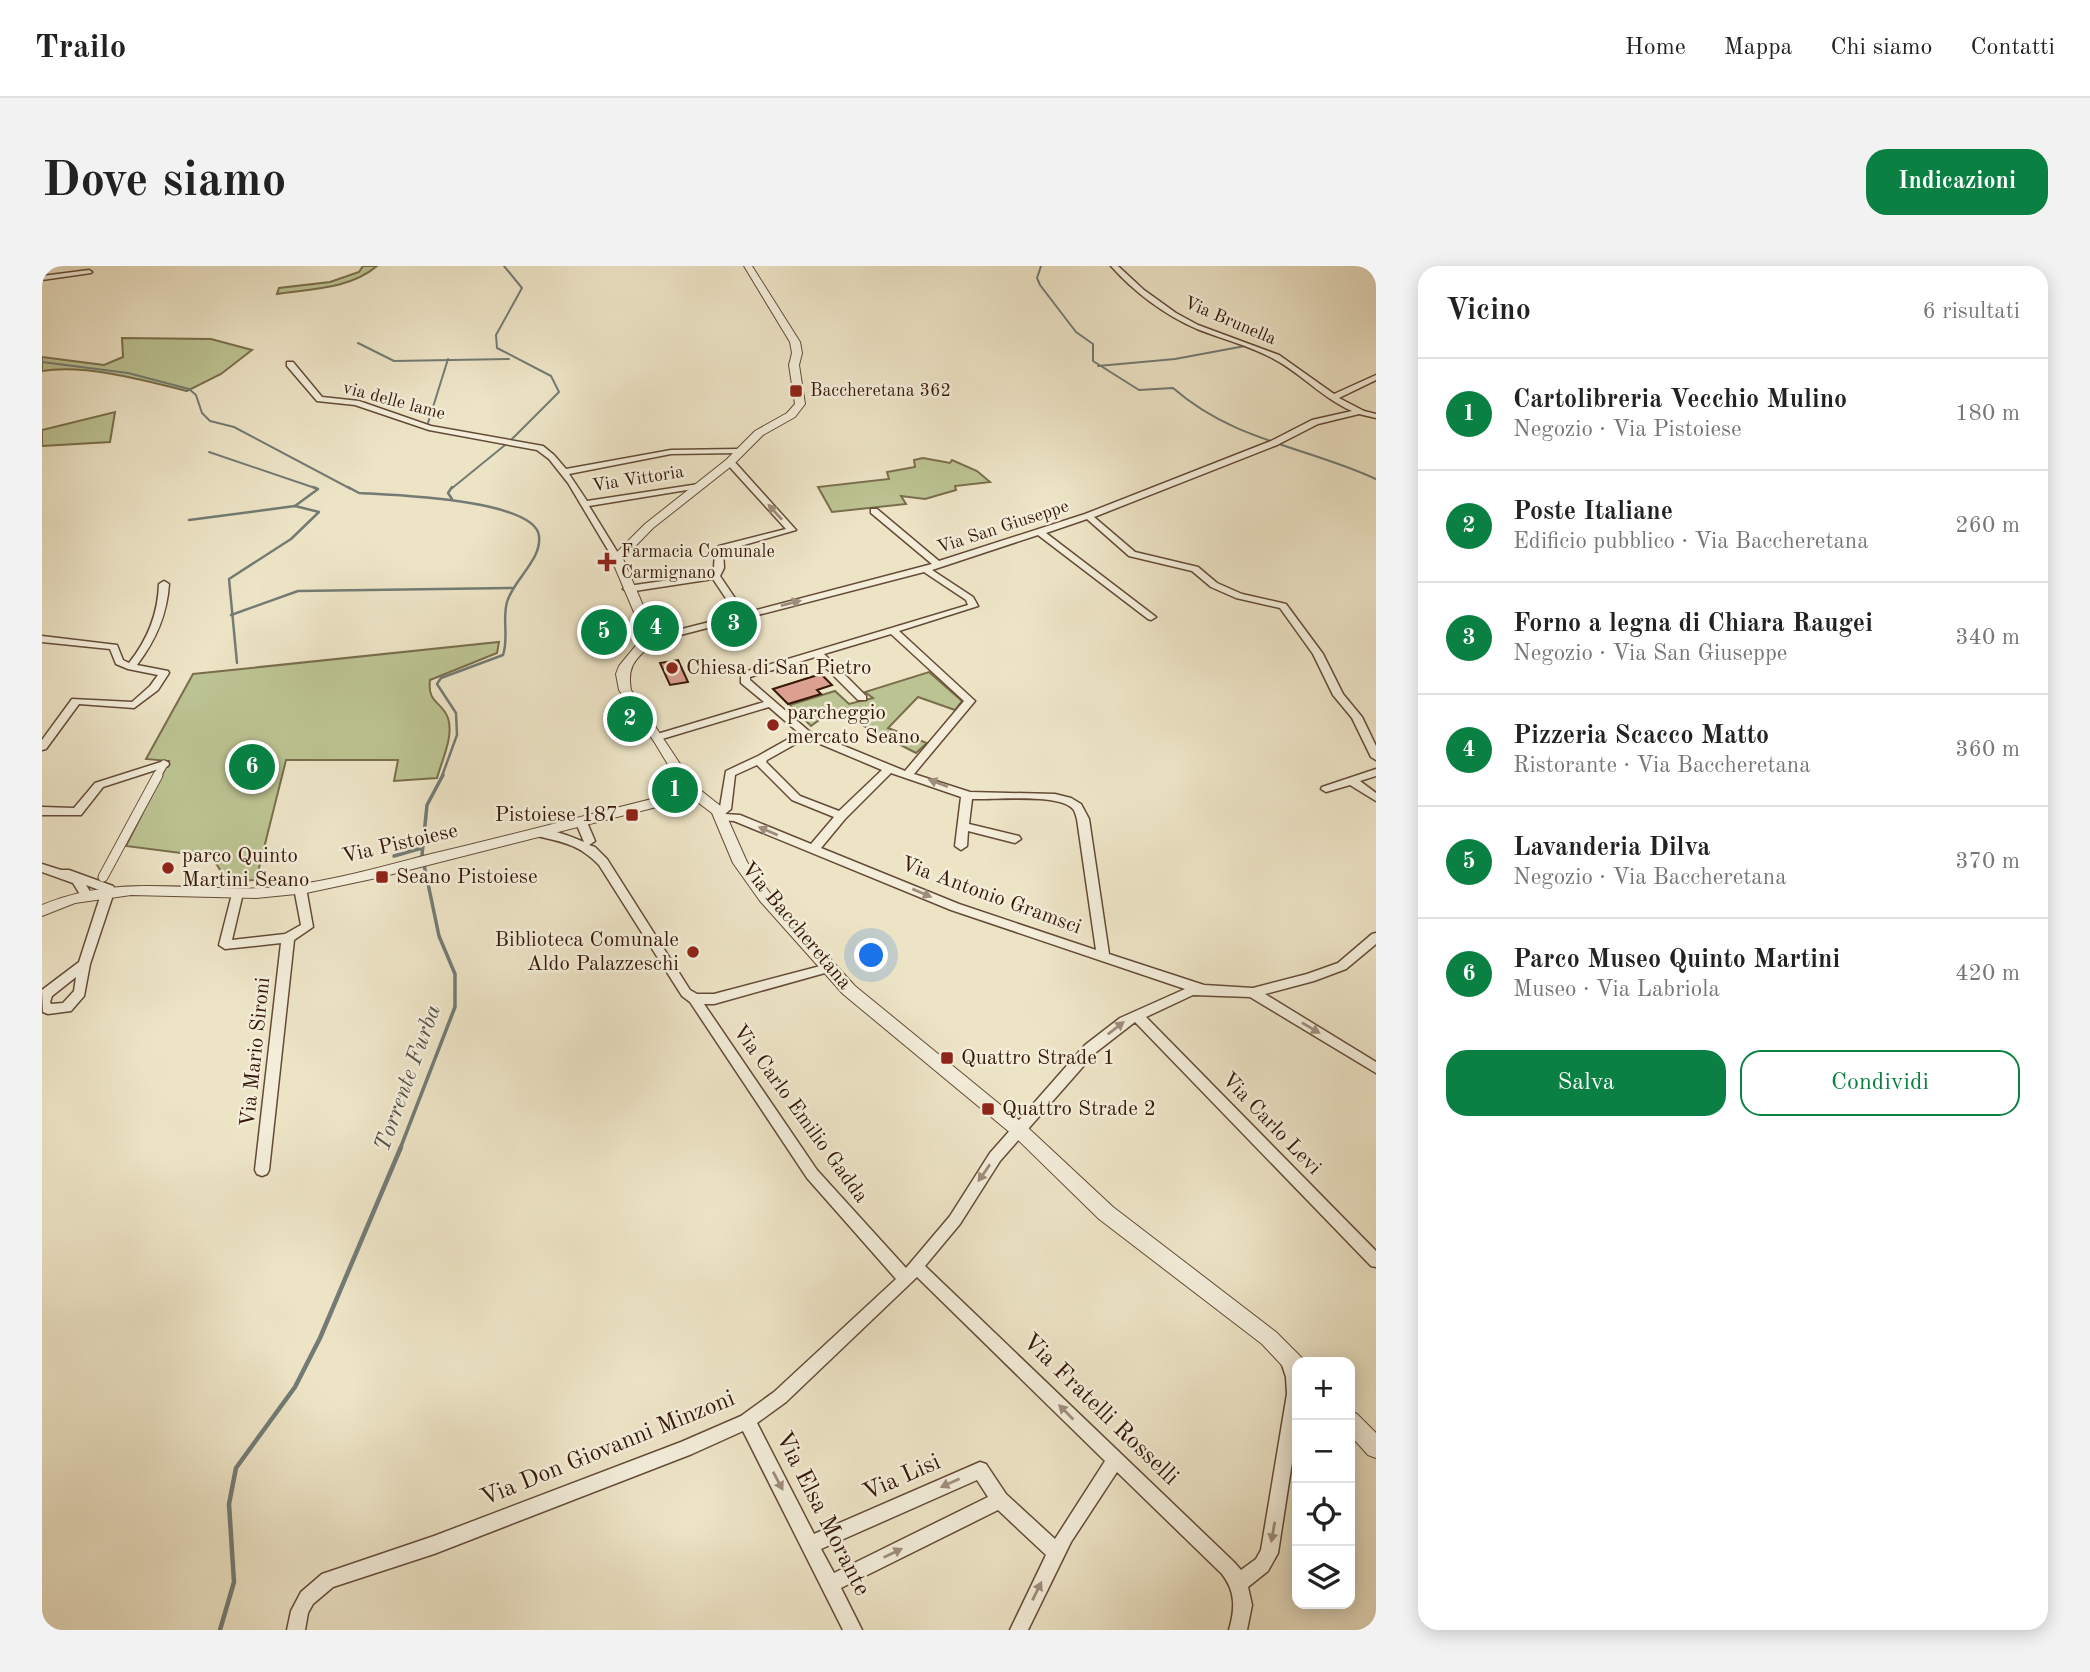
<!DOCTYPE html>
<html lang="it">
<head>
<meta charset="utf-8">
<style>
  body { margin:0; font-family:"Old Standard TT",serif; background:#f2f2f2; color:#222 }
  .controls { position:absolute; right:21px; bottom:21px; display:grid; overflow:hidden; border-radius:14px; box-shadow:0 4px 18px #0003 }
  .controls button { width:63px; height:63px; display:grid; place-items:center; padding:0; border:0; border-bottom:2px solid #e0e0e0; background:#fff; color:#222; font:35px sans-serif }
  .you { position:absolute; left:830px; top:690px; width:24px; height:24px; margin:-18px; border:5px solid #fff; border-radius:50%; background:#1a73e8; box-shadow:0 0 0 10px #1a73e833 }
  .badge { display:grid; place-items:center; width:46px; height:46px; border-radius:50%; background:#0b8043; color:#fff; font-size:23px; font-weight:700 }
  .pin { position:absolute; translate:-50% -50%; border:4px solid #fff; box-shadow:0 2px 7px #0006 }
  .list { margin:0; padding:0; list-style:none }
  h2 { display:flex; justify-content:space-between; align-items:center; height:91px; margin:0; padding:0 28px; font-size:30px }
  h2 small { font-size:23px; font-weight:400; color:#767676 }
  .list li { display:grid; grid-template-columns:46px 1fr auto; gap:21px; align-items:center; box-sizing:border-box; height:112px; padding:0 28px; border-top:2px solid #e0e0e0 }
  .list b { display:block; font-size:26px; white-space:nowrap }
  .list p { margin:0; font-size:23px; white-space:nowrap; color:#767676 }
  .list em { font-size:23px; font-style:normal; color:#767676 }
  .actions { display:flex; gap:14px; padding:21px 28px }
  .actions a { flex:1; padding:16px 0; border:2px solid #0b8043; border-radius:21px; text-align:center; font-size:24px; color:#0b8043 }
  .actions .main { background:#0b8043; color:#fff }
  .icon { flex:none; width:38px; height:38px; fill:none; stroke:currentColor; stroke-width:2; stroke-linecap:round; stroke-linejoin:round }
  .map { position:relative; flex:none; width:1334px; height:1364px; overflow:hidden; border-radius:21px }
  header { display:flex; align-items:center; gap:42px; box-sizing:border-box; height:98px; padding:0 35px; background:#fff; border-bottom:2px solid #e0e0e0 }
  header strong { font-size:33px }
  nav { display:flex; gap:38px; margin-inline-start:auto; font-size:24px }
  .intro { display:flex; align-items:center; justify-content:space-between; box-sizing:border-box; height:168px; padding:0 42px }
  h1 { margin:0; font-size:49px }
  .button { padding:18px 32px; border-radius:21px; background:#0b8043; color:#fff; font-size:24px; font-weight:700 }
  main { display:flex; gap:42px; padding:0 42px }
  aside { flex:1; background:#fff; border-radius:21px; box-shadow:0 4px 18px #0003 }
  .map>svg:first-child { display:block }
  .green { fill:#bcc392; stroke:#796e4c; stroke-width:2 }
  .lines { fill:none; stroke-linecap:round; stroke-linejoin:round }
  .stream-far3 { stroke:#737b74; stroke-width:2 }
  .stream-far2 { stroke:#737b74; stroke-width:2.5 }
  .stream-far1 { stroke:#737b74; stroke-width:3.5 }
  .stream { stroke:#737b74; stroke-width:4.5 }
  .building { fill:#dca091; stroke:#361807; stroke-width:2 }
  .pedestrian-far1-casing { stroke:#644b37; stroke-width:9 }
  .pedestrian-casing { stroke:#644b37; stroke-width:11 }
  .minor-casing { stroke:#644b37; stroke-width:3 }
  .tertiary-casing { stroke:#644b37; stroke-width:2 }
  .pedestrian-far1 { stroke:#f3edda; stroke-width:7 }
  .pedestrian { stroke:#f3edda; stroke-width:9 }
  .minor { fill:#f3edda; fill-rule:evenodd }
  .tertiary { fill:#f3edda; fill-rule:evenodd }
  .oneway { fill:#9e8d7b }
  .poi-dot { fill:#8f2418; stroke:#f3edda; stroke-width:2.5 }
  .labels { text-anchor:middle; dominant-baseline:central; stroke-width:5; stroke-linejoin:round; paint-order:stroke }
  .far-street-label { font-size:18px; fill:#361807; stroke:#f3edda }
  .far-poi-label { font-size:18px; fill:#361807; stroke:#f3edda; text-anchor:start }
  .poi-label { font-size:21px; fill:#361807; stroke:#f3edda; text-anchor:start }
  .street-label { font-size:21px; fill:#361807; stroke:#f3edda }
  .water-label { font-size:23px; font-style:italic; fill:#595247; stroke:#f3edda }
  .near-street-label { font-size:24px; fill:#361807; stroke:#f3edda }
</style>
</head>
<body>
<header>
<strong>Trailo</strong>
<nav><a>Home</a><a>Mappa</a><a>Chi siamo</a><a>Contatti</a></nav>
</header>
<div class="intro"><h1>Dove siamo</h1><a class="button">Indicazioni</a></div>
<main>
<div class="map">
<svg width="1334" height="1364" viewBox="0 0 1334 1364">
  <rect width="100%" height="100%" fill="#ede4c6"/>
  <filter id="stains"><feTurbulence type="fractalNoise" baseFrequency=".00286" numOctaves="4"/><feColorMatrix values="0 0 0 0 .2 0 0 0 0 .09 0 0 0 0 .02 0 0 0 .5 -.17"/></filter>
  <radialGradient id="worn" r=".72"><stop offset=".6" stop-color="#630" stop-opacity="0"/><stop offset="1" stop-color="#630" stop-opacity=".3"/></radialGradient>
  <g class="green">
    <path d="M 321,0 L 335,0 C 308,23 269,23 235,28 L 237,22 L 288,16 L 317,6 Z"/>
    <path d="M 80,72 L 169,73 L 210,84 L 179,108 L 145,125 C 102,114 43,98 0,105 L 0,91 L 62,99 L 81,91 Z"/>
    <polygon points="73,146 68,176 0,180 0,164"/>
    <polygon points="881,192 908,197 910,194 935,205 948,216 913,220 914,224 883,233 859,230 864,238 790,246 776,221 847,213 845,206 873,201 872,194"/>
    <path d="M 457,376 L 455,387 L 388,414 C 385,438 400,435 406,452 C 412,470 400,494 395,512 L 352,515 L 356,494 L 244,494 L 214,614 L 185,615 L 170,591 L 84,580 L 127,495 L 104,493 L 151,408 Z"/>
    <polygon points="887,406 920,435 913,444 876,431 846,462 885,477 874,487 791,444 769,460 748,439 793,425 807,438 831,432 823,426"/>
  </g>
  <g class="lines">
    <g class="stream-far3">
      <path d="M 999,0 L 995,12 L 998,19 L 1034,66 L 1051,78 L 1051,95 L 1097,124 L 1131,122 C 1193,176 1263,180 1334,213"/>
      <polyline points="316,77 352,95 467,93"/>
      <polyline points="0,96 86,107 147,123 154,129 160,147 168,155 192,161 309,223"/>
      <polyline points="1056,100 1133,93 1203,80"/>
      <polyline points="386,157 406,93"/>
      <polyline points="167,186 276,223"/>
      <polyline points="409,223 468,175 517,126 509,110 455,82 454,69 480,22 462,0"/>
    </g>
    <g class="stream-far2">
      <path d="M 306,221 L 317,227 C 348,229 493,233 497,270 C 500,294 471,314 465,336 C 460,354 467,372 461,389 L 399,412 L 395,418 L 414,447 L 415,469 L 400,510"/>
      <polyline points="410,221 406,227 410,233"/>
      <polyline points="253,240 276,223 271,221"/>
      <polyline points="147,254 253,240 277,246 249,273 187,313 195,397"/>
      <polyline points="189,349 256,325 470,322"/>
    </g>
    <g class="stream-far1">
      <polyline points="352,590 380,582"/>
      <polyline points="358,883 413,741 413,708 397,670 380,589 385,539 401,509"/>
    </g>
    <polyline class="stream" points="178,1364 192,1316 187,1238 194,1202 253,1121 278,1072 359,881"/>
  </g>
  <g class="building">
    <polygon points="636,394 646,416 628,419 618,397"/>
    <polygon points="779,408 790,419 775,424 779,428 746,438 731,423"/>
  </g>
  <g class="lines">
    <defs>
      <polyline id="pedestrian-far1" points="115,510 122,498"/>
      <polyline id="pedestrian" points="61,611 116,509"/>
      <g id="minor">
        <path d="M 1069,0 L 1076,0 L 1102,24 L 1134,47 L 1156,59 L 1237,89 L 1292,128 L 1334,109 L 1334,114 L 1297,132 L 1322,145 L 1334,148 L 1334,152 L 1317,148 L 1276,158 L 1235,179 L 1052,251 L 1093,286 L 1156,301 L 1175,317 L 1200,328 L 1244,338 L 1281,388 L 1301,428 L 1320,451 L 1334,480 L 1334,494 L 1329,491 L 1310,452 L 1291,429 L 1271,388 L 1238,342 L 1194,332 L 1169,321 L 1150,305 L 1087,290 L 1045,253 L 1004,267 L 1114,351 L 1109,354 L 1106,353 L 996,269 L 890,304 L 931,331 L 936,340 L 857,365 L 933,435 L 872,508 L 928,526 L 1013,528 L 1029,532 L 1039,538 L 1047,553 L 1067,688 L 1162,719 L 1211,722 L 1265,708 L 1296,697 L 1330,668 L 1334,667 L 1334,678 L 1304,703 L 1272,715 L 1223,728 L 1334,796 L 1334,807 L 1208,731 L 1151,729 L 1104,751 L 1334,985 L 1334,1001 L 1329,1000 L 1093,756 L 1053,787 L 958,895 L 918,958 L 883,1000 L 1192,1296 L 1199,1304 L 1214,1293 L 1219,1284 L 1245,1128 L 1244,1111 L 1238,1093 L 1240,1088 L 1246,1086 L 1252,1088 L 1255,1097 L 1255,1164 L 1236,1287 L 1226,1305 L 1206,1321 L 1210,1339 L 1205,1364 L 1187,1364 C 1193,1343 1194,1326 1180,1308 L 1075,1206 L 1029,1276 L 986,1364 L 968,1364 L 1004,1289 L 956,1244 L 799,1322 L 820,1364 L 801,1364 L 701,1165 L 650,1188 L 392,1288 L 291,1321 L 271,1338 L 266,1347 L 263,1364 L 245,1364 L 249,1345 L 259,1326 L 280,1308 L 392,1270 L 639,1176 L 699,1150 L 732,1126 L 854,1013 L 765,912 L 648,736 L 640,730 L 557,599 C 538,579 521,576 495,570 L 493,567 L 495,564 C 511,563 528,570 542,576 L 534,557 L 536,554 L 544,554 L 553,575 L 547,579 L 553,581 L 565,593 L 648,724 L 655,728 L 672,728 L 786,698 L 790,699 L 792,702 L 790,705 L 672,738 L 662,738 L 775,904 L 864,1002 L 908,950 L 948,887 L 1043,779 L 1078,752 L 1143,723 L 909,644 L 692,555 L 676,554 L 676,549 L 671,546 L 678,541 L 684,505 L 716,490 L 757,467 L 727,441 L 620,473 L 616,474 L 611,471 L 612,469 L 722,436 L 699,417 L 699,407 L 926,339 L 924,334 L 882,306 L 619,374 L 606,375 L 601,372 L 603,370 L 616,369 L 695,349 L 671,313 L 586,326 L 581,323 L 586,320 L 670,308 L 672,302 L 673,284 L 677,280 L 744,263 L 685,198 L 684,196 L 688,194 L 691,194 L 754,264 L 681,285 L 682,302 L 678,310 L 703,347 L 890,298 L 829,247 L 829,243 L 835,243 L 897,295 L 1043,248 L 1229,175 L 1270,154 L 1310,145 C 1280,132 1259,107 1230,92 C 1206,79 1180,73 1155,63 C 1123,49 1092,26 1069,0 ZM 849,368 L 922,435 L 863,505 L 768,466 L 708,414 L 708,411 L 773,391 L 816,434 L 824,434 L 824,430 L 782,388 ZM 764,472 L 840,504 L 797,545 L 758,530 L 724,496 L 725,494 ZM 715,499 L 750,534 L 792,551 L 769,578 L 698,549 L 683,548 L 689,543 L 693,509 ZM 849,507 L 919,531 L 913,580 L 919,584 L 925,580 L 926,565 L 973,577 L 979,573 L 977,570 L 927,558 L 930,533 C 951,534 1017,527 1031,543 C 1033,545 1034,550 1035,553 L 1054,684 L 917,638 L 779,582 L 803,553 ZM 875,1011 L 1063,1195 L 1013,1273 L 964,1228 L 944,1198 L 938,1196 L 772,1268 L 715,1157 L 744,1136 ZM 935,1214 L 946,1231 L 792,1307 L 779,1283 Z"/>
        <polygon points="47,4 50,6 49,7 0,14 0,10"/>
        <polygon points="245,96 251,96 280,131 317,135 389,160 501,180 512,189 524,203 629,184 697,183 701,185 697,187 629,188 527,208 545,235 657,218 661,220 657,222 547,240 579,292 575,295 572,294 526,217 507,193 495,184 387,164 313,139 275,135 245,100"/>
        <path d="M 122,315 L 127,318 C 125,349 114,374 95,399 L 126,405 L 127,407 L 116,424 L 92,442 L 37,438 L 4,483 L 0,484 L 0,474 L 30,433 L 90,436 L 108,420 L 116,409 L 86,403 L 74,398 L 68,383 L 0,376 L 0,370 L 75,379 L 81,394 L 87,397 C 106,373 116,348 117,318 Z"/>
        <polygon points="122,495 126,496 127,498 126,500 61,521 39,549 0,549 0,541 32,542 53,517"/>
        <polygon points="1334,503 1334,510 1318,515 1334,527 1334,535 1308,519 1284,526 1279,523 1280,521"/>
        <path d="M 0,598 L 19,604 L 27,604 L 71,620 L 73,623 L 48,698 L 42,730 L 29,745 L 6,748 L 1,746 L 0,724 L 37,696 L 60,625 L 44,619 L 49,627 L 43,631 L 39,630 L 31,617 L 0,606 ZM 34,711 L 32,725 L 21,737 L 9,738 L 8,736 L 10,730 Z"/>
        <polygon points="258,618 264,622 271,661 252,674 227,904 225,908 220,910 215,908 213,904 239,677 183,683 177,679 191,624 195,623 201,627 190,674 243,668 259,659 252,622"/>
      </g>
      <g id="tertiary">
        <path d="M 702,0 L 710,0 L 758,76 L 760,87 L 757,99 L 763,138 L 753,151 L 721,169 L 692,198 L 611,262 L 581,293 L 612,365 C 612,390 582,386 589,424 L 652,519 L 681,542 L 705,596 L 728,627 L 813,720 L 983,859 L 1071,941 L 1234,1066 L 1262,1094 L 1263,1096 L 1255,1096 L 1255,1110 L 1248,1108 L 1220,1078 L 1057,953 L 971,869 L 801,728 L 718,635 L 691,597 L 670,547 L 650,532 L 339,611 L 264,627 L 214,632 L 89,629 L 33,637 L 0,650 L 0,639 C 85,604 159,630 246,620 C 293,614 339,601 385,589 C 471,569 556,546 642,525 L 613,477 L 577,424 L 574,408 L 577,400 L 600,372 L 600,365 L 569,292 L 603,258 L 684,194 L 713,165 L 745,147 L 753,138 L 747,99 L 750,87 L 748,76 Z"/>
        <polygon points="1308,1145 1315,1148 1334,1167 1334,1192 1326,1189 1308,1169"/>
      </g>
    </defs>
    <use href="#pedestrian-far1" class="pedestrian-far1-casing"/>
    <use href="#pedestrian" class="pedestrian-casing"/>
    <use href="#minor" class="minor-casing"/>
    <use href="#tertiary" class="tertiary-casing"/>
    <use href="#pedestrian-far1" class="pedestrian-far1"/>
    <use href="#pedestrian" class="pedestrian"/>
    <use href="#minor" class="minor"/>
    <use href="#tertiary" class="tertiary"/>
  </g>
  <defs><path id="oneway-solid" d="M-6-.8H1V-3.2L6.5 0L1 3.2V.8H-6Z" transform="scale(1.75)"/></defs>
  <g class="oneway">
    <use href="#oneway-solid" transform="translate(733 246) rotate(-132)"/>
    <use href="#oneway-solid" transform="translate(749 337) rotate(-14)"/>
    <use href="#oneway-solid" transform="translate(896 517) rotate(-159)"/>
    <use href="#oneway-solid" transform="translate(726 565) rotate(-157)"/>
    <use href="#oneway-solid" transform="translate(880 627) rotate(23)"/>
    <use href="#oneway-solid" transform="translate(1074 762) rotate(-38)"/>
    <use href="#oneway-solid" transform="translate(1269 762) rotate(31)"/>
    <use href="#oneway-solid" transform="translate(942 907) rotate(125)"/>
    <use href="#oneway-solid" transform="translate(1024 1146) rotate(-135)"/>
    <use href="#oneway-solid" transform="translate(736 1215) rotate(62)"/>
    <use href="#oneway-solid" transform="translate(908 1217) rotate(156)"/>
    <use href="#oneway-solid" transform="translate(1231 1266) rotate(100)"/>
    <use href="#oneway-solid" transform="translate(851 1287) rotate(-26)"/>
    <use href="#oneway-solid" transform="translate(995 1325) rotate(-64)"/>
  </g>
  <g class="poi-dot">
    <rect x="747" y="118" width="14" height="14" rx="3.5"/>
    <path d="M561.5 285.5h7v7h7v7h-7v7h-7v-7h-7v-7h7z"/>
    <circle cx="630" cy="402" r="7"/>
    <circle cx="731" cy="459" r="7"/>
    <rect x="583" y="542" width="14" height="14" rx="3.5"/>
    <circle cx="126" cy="602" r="7"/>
    <rect x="333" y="604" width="14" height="14" rx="3.5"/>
    <circle cx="651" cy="686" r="7"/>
    <rect x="898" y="785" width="14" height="14" rx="3.5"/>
    <rect x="939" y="836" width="14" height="14" rx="3.5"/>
  </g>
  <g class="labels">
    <g class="far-street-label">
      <text transform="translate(1188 55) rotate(23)">Via Brunella</text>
      <text transform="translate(352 135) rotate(15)">via delle lame</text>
      <text transform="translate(596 213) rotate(-9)">Via Vittoria</text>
      <text transform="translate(961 261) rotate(-18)">Via San Giuseppe</text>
    </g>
    <g class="far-poi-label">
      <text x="768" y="125">Baccheretana 362</text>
      <text x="579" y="286">Farmacia Comunale<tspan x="579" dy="21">Carmignano</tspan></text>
    </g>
    <g class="poi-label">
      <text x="644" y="402">Chiesa di San Pietro</text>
      <text x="745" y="447">parcheggio<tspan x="745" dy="24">mercato Seano</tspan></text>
      <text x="576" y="549" text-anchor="end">Pistoiese 187</text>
      <text x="140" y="590">parco Quinto<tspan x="140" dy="24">Martini Seano</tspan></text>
      <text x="354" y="611">Seano Pistoiese</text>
      <text x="637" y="674" text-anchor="end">Biblioteca Comunale<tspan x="637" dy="24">Aldo Palazzeschi</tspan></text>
      <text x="919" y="792">Quattro Strade 1</text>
      <text x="960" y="843">Quattro Strade 2</text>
    </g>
    <g class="street-label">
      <text transform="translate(358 578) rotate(-13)">Via Pistoiese</text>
      <text transform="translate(949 630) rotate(20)">Via Antonio Gramsci</text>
      <text transform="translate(754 660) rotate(50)">Via Baccheretana</text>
      <text transform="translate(214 786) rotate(-84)">Via Mario Sironi</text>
      <text transform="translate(758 848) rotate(54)">Via Carlo Emilio Gadda</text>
      <text transform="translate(1229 858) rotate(46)">Via Carlo Levi</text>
    </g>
    <g class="water-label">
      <text transform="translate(366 812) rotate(-70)">Torrente Furba</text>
    </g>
    <g class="near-street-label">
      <text transform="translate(1058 1144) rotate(44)">Via Fratelli Rosselli</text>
      <text transform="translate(566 1183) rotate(-22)">Via Don Giovanni Minzoni</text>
      <text transform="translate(860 1212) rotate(-24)">Via Lisi</text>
      <text transform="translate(780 1248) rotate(63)">Via Elsa Morante</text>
    </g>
  </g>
  <rect width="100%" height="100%" filter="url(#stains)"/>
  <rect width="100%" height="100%" fill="url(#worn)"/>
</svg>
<div class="controls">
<button>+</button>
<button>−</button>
<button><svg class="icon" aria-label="locate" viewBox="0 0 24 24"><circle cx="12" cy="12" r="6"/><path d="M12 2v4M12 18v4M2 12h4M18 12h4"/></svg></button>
<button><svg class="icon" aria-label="layers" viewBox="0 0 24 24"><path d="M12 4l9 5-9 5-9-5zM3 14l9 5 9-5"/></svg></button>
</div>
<div class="you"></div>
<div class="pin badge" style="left:633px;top:524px">1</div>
<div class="pin badge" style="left:588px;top:453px">2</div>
<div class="pin badge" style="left:692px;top:358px">3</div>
<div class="pin badge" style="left:614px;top:362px">4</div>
<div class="pin badge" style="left:562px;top:366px">5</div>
<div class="pin badge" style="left:210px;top:501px">6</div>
</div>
<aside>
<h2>Vicino<small>6 risultati</small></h2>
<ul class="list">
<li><span class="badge">1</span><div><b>Cartolibreria Vecchio Mulino</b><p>Negozio · Via Pistoiese</p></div><em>180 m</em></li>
<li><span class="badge">2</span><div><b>Poste Italiane</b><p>Edificio pubblico · Via Baccheretana</p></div><em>260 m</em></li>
<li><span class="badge">3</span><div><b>Forno a legna di Chiara Raugei</b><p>Negozio · Via San Giuseppe</p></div><em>340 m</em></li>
<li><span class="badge">4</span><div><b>Pizzeria Scacco Matto</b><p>Ristorante · Via Baccheretana</p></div><em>360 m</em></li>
<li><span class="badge">5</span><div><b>Lavanderia Dilva</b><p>Negozio · Via Baccheretana</p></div><em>370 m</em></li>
<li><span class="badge">6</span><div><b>Parco Museo Quinto Martini</b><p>Museo · Via Labriola</p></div><em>420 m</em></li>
</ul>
<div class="actions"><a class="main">Salva</a><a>Condividi</a></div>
</aside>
</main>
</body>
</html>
